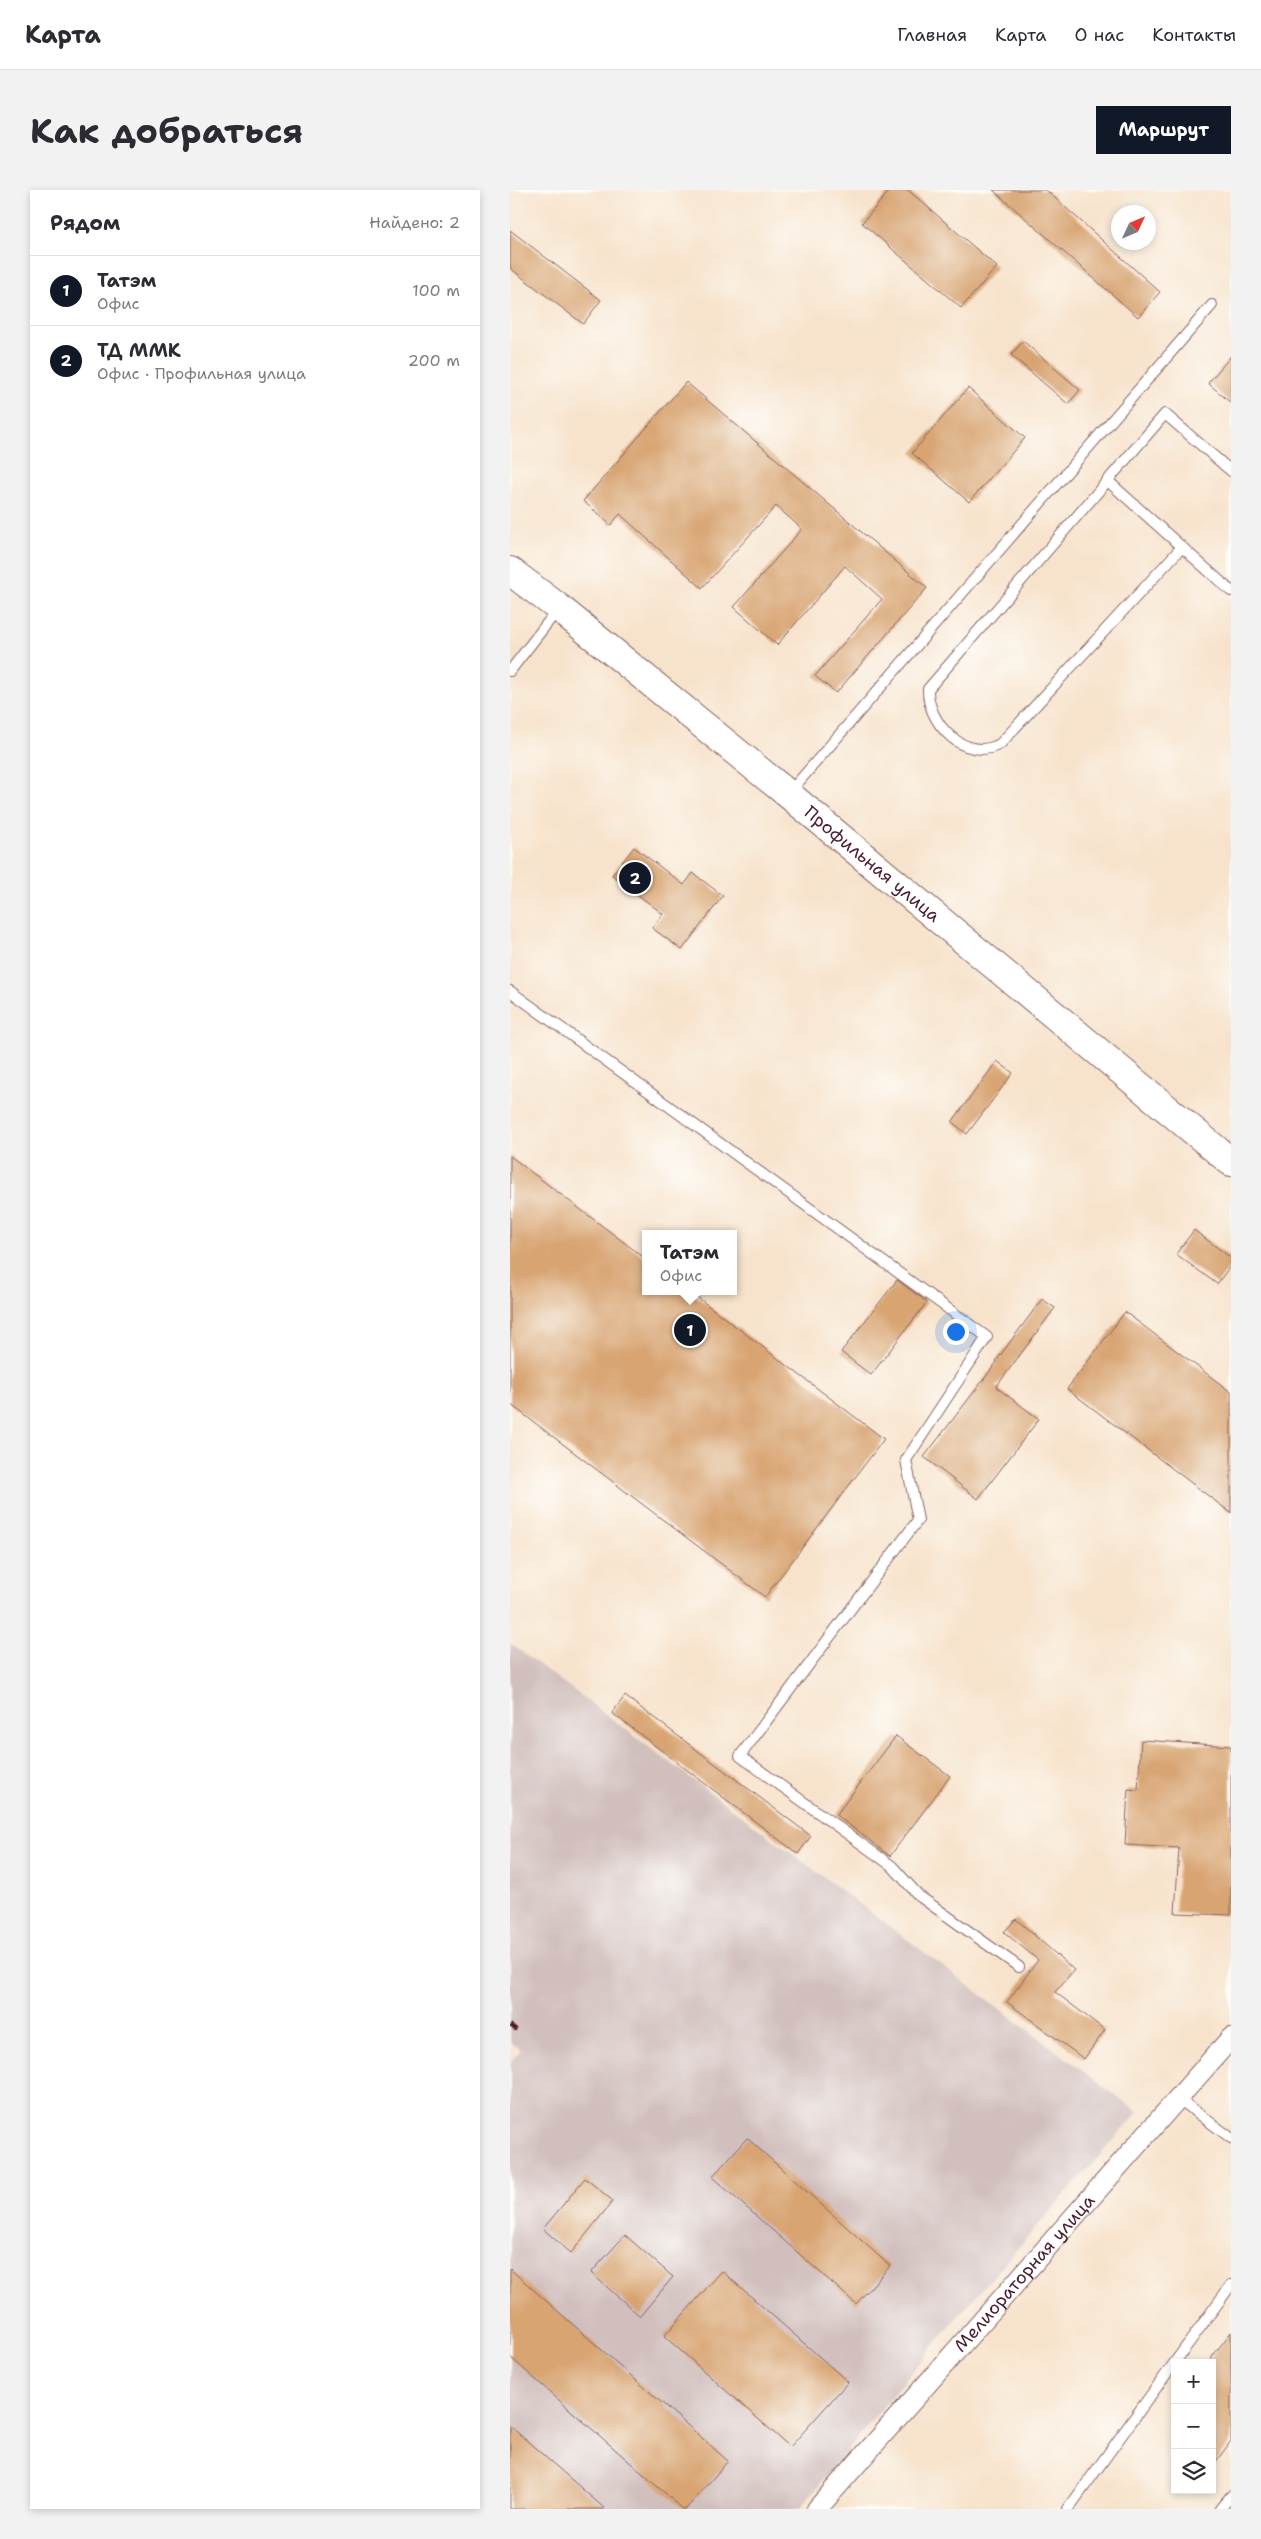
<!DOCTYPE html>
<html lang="ru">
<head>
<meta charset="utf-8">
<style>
  body { margin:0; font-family:"Shantell Sans",sans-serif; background:#f2f2f3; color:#2b2b33 }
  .controls { position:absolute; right:15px; bottom:15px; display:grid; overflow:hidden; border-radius:0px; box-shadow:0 2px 8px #0003 }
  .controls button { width:45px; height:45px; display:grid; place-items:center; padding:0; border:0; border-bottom:1px solid #e1e1e2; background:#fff; color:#2b2b33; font:25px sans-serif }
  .compass { position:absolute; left:601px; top:15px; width:45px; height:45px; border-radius:50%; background:#fff; box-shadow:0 2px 8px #0003; rotate:46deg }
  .you { position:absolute; left:445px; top:1141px; width:18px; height:18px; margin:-12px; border:4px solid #fff; border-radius:50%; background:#1a73e8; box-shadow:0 0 0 8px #1a73e833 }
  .badge { display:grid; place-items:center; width:32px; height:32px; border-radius:50%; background:#111827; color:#fff; font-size:16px; font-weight:700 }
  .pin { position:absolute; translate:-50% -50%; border:2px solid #fff; box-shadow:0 1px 5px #0006 }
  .popup { position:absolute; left:132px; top:1040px; width:95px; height:65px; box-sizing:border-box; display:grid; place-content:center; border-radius:0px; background:#fff; filter:drop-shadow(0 1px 4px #0005); font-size:16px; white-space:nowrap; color:#7c7c81 }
  .popup b { font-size:19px; color:#2b2b33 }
  .popup::after { content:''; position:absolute; left:50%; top:100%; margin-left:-10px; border:10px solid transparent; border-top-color:#fff }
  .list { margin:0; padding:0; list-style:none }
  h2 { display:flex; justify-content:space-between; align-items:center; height:65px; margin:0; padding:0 20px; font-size:21px }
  h2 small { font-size:16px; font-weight:400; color:#7c7c81 }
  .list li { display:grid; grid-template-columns:32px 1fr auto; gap:15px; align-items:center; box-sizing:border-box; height:70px; padding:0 20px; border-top:1px solid #e1e1e2 }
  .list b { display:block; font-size:19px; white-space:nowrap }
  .list p { margin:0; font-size:16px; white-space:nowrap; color:#7c7c81 }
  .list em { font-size:16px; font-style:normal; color:#7c7c81 }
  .icon { flex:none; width:28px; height:28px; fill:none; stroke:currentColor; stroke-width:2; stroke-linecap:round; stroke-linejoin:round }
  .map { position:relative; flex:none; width:721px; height:2319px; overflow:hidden; border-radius:0px }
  header { display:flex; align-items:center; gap:30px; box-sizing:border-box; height:70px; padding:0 25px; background:#fff; border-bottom:1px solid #e1e1e2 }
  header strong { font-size:24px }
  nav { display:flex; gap:28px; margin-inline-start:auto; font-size:18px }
  .intro { display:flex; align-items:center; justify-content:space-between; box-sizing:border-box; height:120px; padding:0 30px }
  h1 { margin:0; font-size:35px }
  .button { padding:12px 22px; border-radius:0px; background:#111827; color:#fff; font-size:18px; font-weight:700 }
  main { display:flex; gap:30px; padding:0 30px }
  aside { flex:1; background:#fff; border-radius:0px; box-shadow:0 2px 8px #0003 }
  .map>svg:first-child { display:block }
  .industrial { fill:#d1bfbe }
  .building { fill:#d8a472 }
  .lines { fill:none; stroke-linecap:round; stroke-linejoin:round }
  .lane-casing { stroke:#876463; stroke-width:12 }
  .street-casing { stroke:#876463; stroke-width:22 }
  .secondary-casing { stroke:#876463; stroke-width:30 }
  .lane { stroke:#fff; stroke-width:10 }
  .street { stroke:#fff; stroke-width:20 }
  .secondary { stroke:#fff; stroke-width:28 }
  .rail { stroke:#4a1f2b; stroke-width:4; stroke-dasharray:8 4; stroke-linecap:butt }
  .labels { text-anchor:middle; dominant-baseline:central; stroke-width:4; stroke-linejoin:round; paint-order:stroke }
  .street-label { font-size:18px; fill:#4a1f2b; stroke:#fdfcf7 }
</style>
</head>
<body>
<header>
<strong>Карта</strong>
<nav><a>Главная</a><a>Карта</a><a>О нас</a><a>Контакты</a></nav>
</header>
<div class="intro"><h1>Как добраться</h1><a class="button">Маршрут</a></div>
<main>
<aside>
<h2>Рядом<small>Найдено: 2</small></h2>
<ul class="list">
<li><span class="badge">1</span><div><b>Татэм</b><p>Офис</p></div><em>100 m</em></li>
<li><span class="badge">2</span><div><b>ТД ММК</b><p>Офис · Профильная улица</p></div><em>200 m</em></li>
</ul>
</aside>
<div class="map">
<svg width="721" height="2319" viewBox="0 0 721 2319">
  <rect width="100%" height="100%" fill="#fdfcf7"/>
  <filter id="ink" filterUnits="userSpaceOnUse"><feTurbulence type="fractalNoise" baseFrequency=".02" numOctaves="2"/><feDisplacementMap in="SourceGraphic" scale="10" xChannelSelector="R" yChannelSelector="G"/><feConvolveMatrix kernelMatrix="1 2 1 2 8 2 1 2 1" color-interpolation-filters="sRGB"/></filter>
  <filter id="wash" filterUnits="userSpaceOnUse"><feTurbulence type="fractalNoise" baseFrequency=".0096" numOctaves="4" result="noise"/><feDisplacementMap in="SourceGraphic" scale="20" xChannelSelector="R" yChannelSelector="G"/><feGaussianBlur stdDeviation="1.12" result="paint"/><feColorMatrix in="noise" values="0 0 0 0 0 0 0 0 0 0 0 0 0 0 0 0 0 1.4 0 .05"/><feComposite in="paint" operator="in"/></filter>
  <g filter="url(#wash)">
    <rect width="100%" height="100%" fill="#f7e3cc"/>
    <polygon class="industrial" points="0,1453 628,1922 448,2126 289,2319 0,2319 0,1875 11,1860 0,1852"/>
    <g id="blocks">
      <g class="building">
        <polygon points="380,0 398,0 487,77 451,118 352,33"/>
        <polygon points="483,0 536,0 650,102 628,127"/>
        <polygon points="0,40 91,110 73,134 0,78"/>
        <polygon points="513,151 570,200 558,214 501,165"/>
        <polygon points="721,166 721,213 698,193"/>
        <polygon points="176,192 417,398 326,503 305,486 372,409 335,376 267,455 224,417 292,339 266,316 192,398 110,324 101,335 73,311"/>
        <polygon points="458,198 515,248 459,312 402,263"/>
        <polygon points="124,657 174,695 183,683 213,706 172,760 142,738 153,724 102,685"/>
        <polygon points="487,871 503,883 457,944 442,932"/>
        <polygon points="0,966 136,1069 136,1101 179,1101 374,1249 255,1407 0,1214"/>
        <polygon points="684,1040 721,1068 721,1075 707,1094 666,1064"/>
        <polygon points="387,1090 417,1112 361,1185 331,1162"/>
        <polygon points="532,1109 545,1118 486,1197 529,1229 468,1309 414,1267 487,1172 486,1171"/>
        <polygon points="615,1122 721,1202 721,1323 557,1199"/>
        <polygon points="115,1506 301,1646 288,1664 102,1523"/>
        <polygon points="386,1546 440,1586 380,1666 326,1625"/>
        <polygon points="631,1550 721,1556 721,1725 665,1723 669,1658 615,1655 618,1599 628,1600"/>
        <polygon points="506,1729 564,1780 545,1802 595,1840 574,1869 497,1812 528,1770 494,1742"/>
        <polygon points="237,1948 380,2076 346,2114 202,1987"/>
        <polygon points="75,1988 103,2011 61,2063 33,2039"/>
        <polygon points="115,2045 163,2087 130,2126 81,2083"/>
        <polygon points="0,2079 218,2271 176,2319 173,2319 0,2167"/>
        <polygon points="212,2081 338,2192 280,2257 154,2146"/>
        <polygon points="721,2142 721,2251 702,2277 702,2167"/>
        <polygon points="0,2236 95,2319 0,2319"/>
      </g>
    </g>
  </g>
  <g filter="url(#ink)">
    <use href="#blocks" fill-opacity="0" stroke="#876463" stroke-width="1"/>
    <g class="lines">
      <defs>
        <g id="lane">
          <polyline points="599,292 721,401"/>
          <path d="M 672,357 L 490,554 C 455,573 417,533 418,499 L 655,224 L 721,281"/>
          <polyline points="0,481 49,418"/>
          <polyline points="278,604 702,115"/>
          <polyline points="0,801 477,1147 396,1270 408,1330 230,1566 382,1676 409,1706 509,1777"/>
          <polyline points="669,1909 721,1948"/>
          <polyline points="558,2319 721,2095"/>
          <polyline points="710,2319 721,2306"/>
        </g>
        <g id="street">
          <path id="s1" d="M 307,2319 L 721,1848"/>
        </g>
        <g id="secondary">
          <path id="s2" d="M 0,381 L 49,418 L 278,604 L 721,972"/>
        </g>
      </defs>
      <use href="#lane" class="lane-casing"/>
      <use href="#street" class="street-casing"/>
      <use href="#secondary" class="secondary-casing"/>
      <use href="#lane" class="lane"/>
      <use href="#street" class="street"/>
      <use href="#secondary" class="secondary"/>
      <polyline class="rail" points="0,1835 8,1841"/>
    </g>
  </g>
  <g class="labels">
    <g class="street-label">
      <text stroke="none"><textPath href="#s2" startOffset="466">Профильная улица</textPath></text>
      <text stroke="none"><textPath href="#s1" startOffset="314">Мелиораторная улица</textPath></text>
    </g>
  </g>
</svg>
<div class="controls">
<button>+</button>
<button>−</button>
<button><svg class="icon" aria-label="layers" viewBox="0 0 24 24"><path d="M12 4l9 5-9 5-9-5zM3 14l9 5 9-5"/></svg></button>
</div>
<svg class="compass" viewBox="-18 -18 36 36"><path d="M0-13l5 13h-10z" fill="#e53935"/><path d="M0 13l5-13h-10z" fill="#7c7c81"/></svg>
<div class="you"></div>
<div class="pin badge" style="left:180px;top:1140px">1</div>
<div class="popup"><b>Татэм</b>Офис</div>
<div class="pin badge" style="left:125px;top:688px">2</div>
</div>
</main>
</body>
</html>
